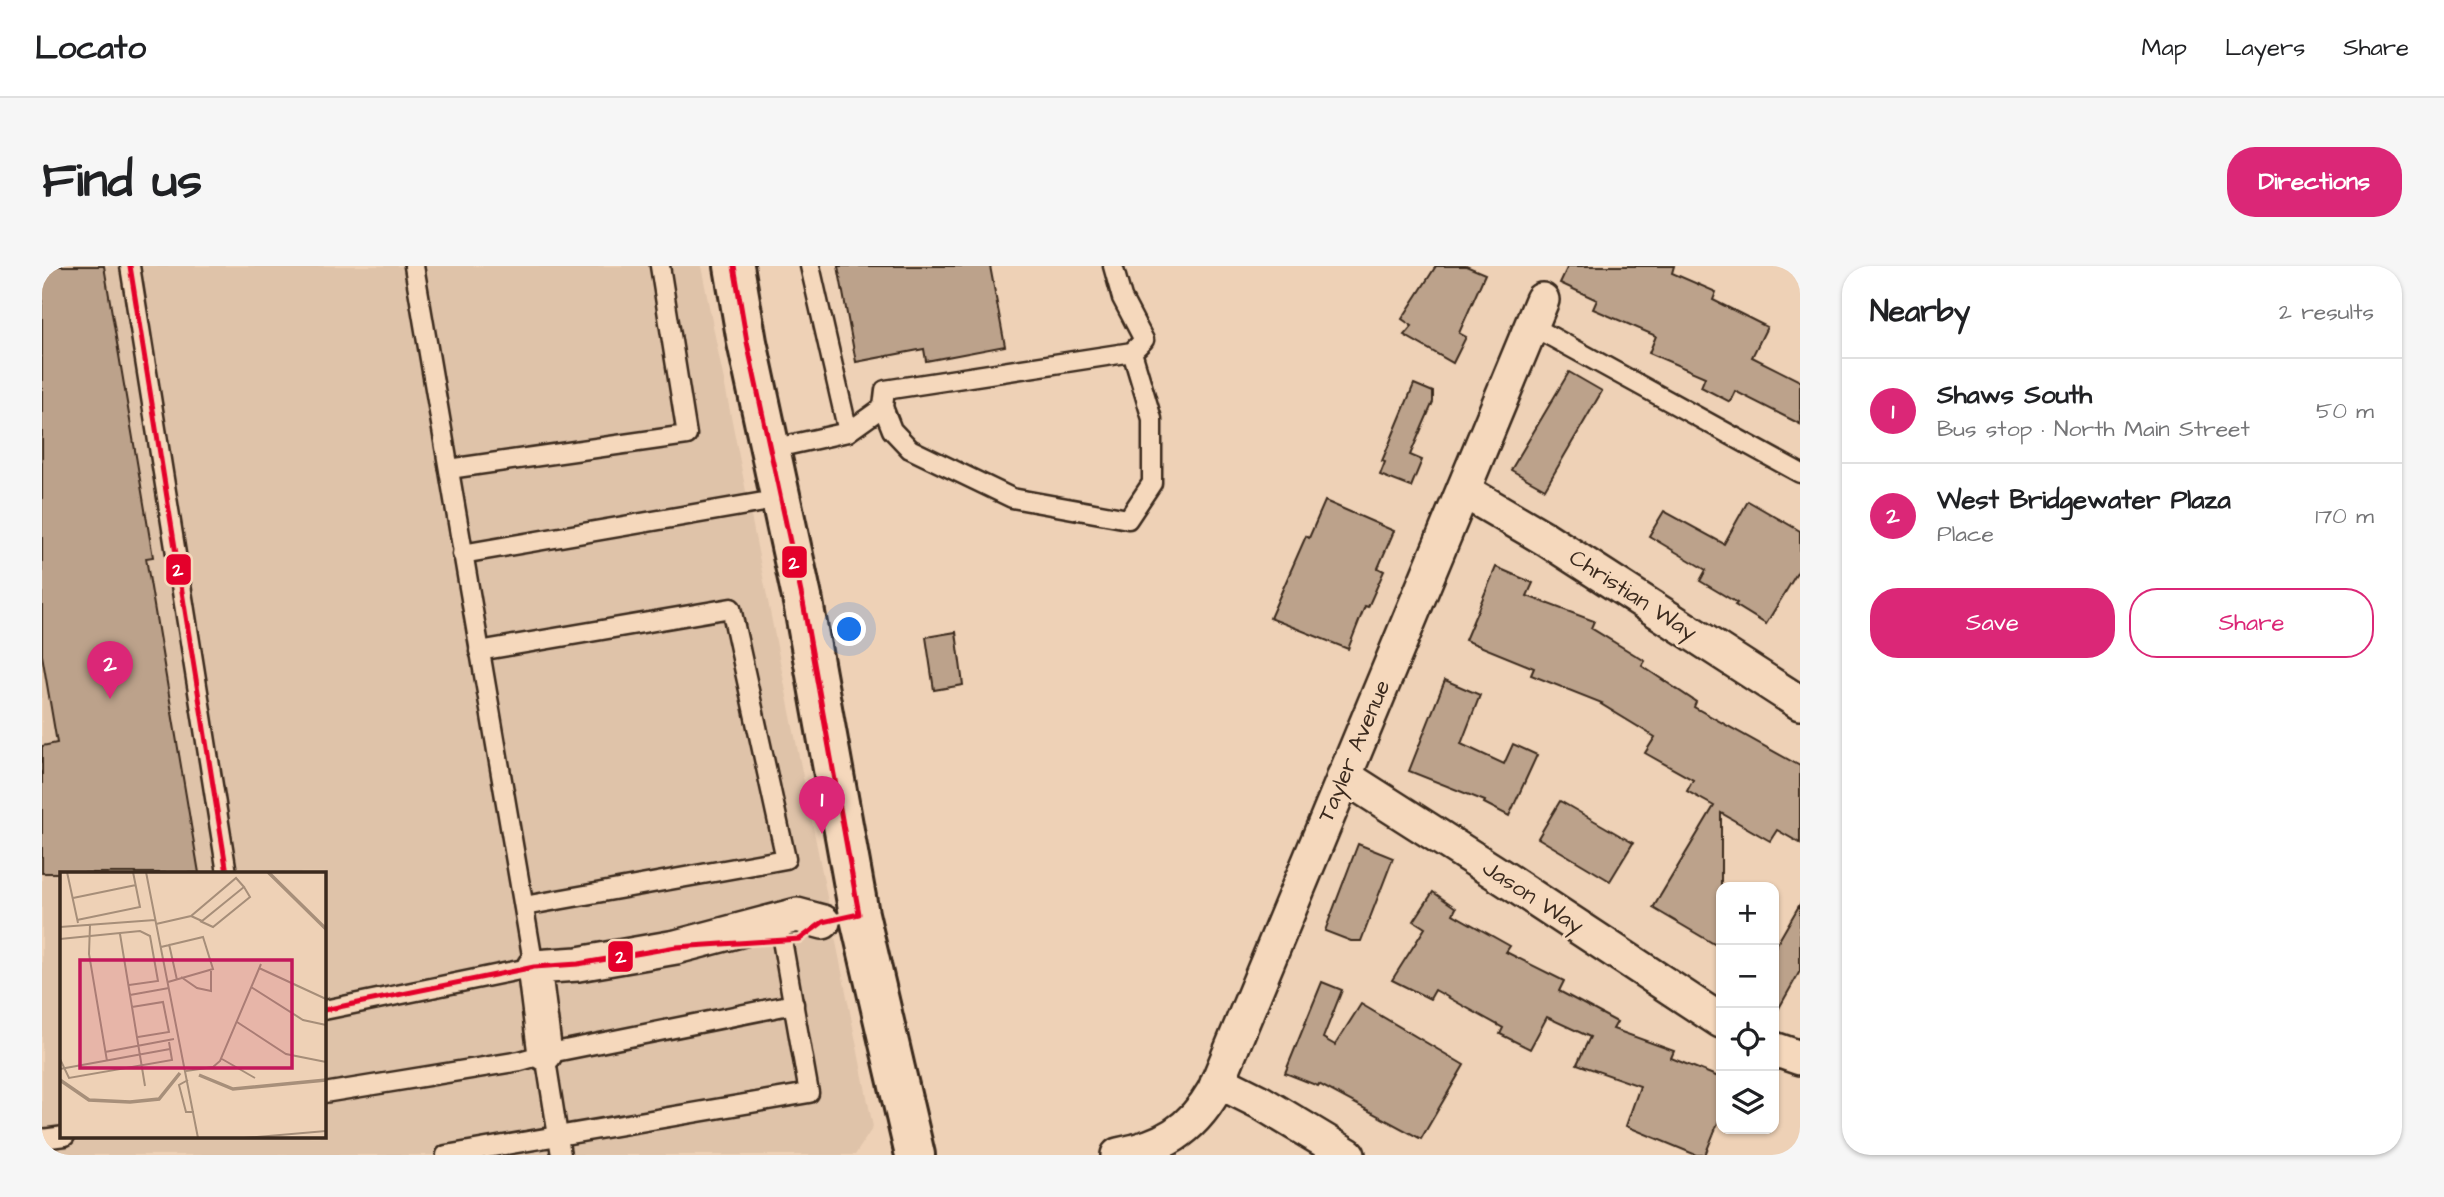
<!DOCTYPE html>
<html lang="en">
<head>
<meta charset="utf-8">
<style>
  body { margin:0; font-family:"Architects Daughter",sans-serif; background:#f6f6f6; color:#202124 }
  .controls { position:absolute; right:21px; bottom:21px; display:grid; overflow:hidden; border-radius:14px; box-shadow:0 2px 5px #0004 }
  .controls button { width:63px; height:63px; display:grid; place-items:center; padding:0; border:0; border-bottom:2px solid #e0e0e0; background:#fff; color:#202124; font:35px sans-serif }
  .you { position:absolute; left:808px; top:364px; width:24px; height:24px; margin:-18px; border:5px solid #fff; border-radius:50%; background:#1a73e8; box-shadow:0 0 0 10px #1a73e833 }
  .badge { display:grid; place-items:center; width:46px; height:46px; border-radius:50%; background:#db2777; color:#fff; font-size:23px; font-weight:700 }
  .pin { position:absolute; translate:-50% -58px; filter:drop-shadow(0 2px 4px #0008) }
  .pin::after { content:''; position:absolute; top:37px; width:24px; height:21px; background:inherit; clip-path:polygon(0 0,100% 0,50% 100%) }
  .list { margin:0; padding:0; list-style:none }
  h2 { display:flex; justify-content:space-between; align-items:center; height:91px; margin:0; padding:0 28px; font-size:30px }
  h2 small { font-size:23px; font-weight:400; color:#757577 }
  .list li { display:grid; grid-template-columns:46px 1fr auto; gap:21px; align-items:center; box-sizing:border-box; height:105px; padding:0 28px; border-top:2px solid #e0e0e0 }
  .list b { display:block; font-size:26px; white-space:nowrap }
  .list p { margin:0; font-size:23px; white-space:nowrap; color:#757577 }
  .list em { font-size:23px; font-style:normal; color:#757577 }
  .actions { display:flex; gap:14px; padding:21px 28px }
  .actions a { flex:1; padding:16px 0; border:2px solid #db2777; border-radius:28px; text-align:center; font-size:24px; color:#db2777 }
  .actions .main { background:#db2777; color:#fff }
  .icon { flex:none; width:38px; height:38px; fill:none; stroke:currentColor; stroke-width:2; stroke-linecap:round; stroke-linejoin:round }
  .map { position:relative; flex:none; width:1758px; height:889px; overflow:hidden; border-radius:28px }
  header { display:flex; align-items:center; gap:42px; box-sizing:border-box; height:98px; padding:0 35px; background:#fff; border-bottom:2px solid #e0e0e0 }
  header strong { font-size:33px }
  nav { display:flex; gap:38px; margin-inline-start:auto; font-size:24px }
  .intro { display:flex; align-items:center; justify-content:space-between; box-sizing:border-box; height:168px; padding:0 42px }
  h1 { margin:0; font-size:49px }
  .button { padding:18px 32px; border-radius:28px; background:#db2777; color:#fff; font-size:24px; font-weight:700 }
  main { display:flex; gap:42px; padding:0 42px }
  aside { flex:1; background:#fff; border-radius:28px; box-shadow:0 2px 5px #0004 }
  .map>svg:first-child { display:block }
  .built { fill:#dfc3a9; fill-rule:evenodd }
  .building { fill:#bca28b; stroke:#3b2a1e; stroke-width:2 }
  .lines { fill:none; stroke-linecap:round; stroke-linejoin:round }
  .lane-casing { stroke:#3b2a1e; stroke-width:23 }
  .street-casing { stroke:#3b2a1e; stroke-width:38 }
  .primary-casing { stroke:#3b2a1e; stroke-width:44 }
  .lane { stroke:#f5d8bc; stroke-width:18 }
  .street { stroke:#f5d8bc; stroke-width:33 }
  .primary { stroke:#f5d8bc; stroke-width:38 }
  .bus-1-casing { stroke:#f5d8bc; stroke-width:10 }
  .bus-1 { stroke:#e4002b; stroke-width:5 }
  .labels { text-anchor:middle; dominant-baseline:central; stroke-width:6; stroke-linejoin:round; paint-order:stroke }
  .street-label { font-size:23px; fill:#3b2a1e; stroke:#f5d8bc }
  .inset-river { fill:none; stroke:#a78f7a; stroke-width:3.5 }
  .inset-road { fill:none; stroke:#a68e79; stroke-width:2 }
  .view { fill:#c2185b; fill-opacity:0.15; stroke:#c2185b; stroke-width:3.5 }
  .inset-edge { fill:none; stroke:#3b2a1e; stroke-width:3.5 }
  .line-badge { stroke:#f5d8bc; stroke-width:2.5 }
  .badge-label { font-size:19px; text-anchor:middle; font-weight:bold; fill:#fff }
</style>
</head>
<body>
<header>
<strong>Locato</strong>
<nav><a>Map</a><a>Layers</a><a>Share</a></nav>
</header>
<div class="intro"><h1>Find us</h1><a class="button">Directions</a></div>
<main>
<div class="map">
<svg width="1758" height="889" viewBox="0 0 1758 889">
  <rect width="100%" height="100%" fill="#eed1b6"/>
  <filter id="ink" filterUnits="userSpaceOnUse"><feTurbulence type="fractalNoise" baseFrequency=".0143" numOctaves="2"/><feDisplacementMap in="SourceGraphic" scale="14" xChannelSelector="R" yChannelSelector="G"/><feConvolveMatrix kernelMatrix="1 2 1 2 8 2 1 2 1" color-interpolation-filters="sRGB"/></filter>
  <g filter="url(#ink)">
    <path class="built" d="M 0,0 L 659,0 L 831,861 L 813,889 L 0,889 ZM 19,607 L 282,607 L 282,870 L 19,870 Z"/>
    <g class="building">
      <polygon points="0,0 62,0 111,291 104,292 157,607 0,607 0,480 15,477 0,389"/>
      <polygon points="796,0 948,0 963,80 884,95 882,83 814,96"/>
      <polygon points="1394,0 1424,0 1443,8 1417,67 1424,71 1411,97 1362,69 1370,60 1360,53"/>
      <polygon points="1526,0 1632,0 1630,7 1674,26 1671,34 1725,61 1710,91 1758,115 1758,158 1693,125 1688,136 1659,121 1663,111 1607,87 1614,70 1551,43 1555,34 1518,17"/>
      <polygon points="1527,106 1560,125 1503,223 1469,204"/>
      <polygon points="1372,118 1391,126 1391,136 1368,189 1380,194 1369,221 1338,209 1343,196 1340,195"/>
      <polygon points="1283,235 1352,265 1336,302 1342,305 1326,341 1323,340 1306,383 1228,352 1264,270 1267,272"/>
      <polygon points="1706,235 1758,265 1758,302 1724,358 1693,339 1695,337 1658,315 1664,304 1607,270 1622,245 1682,278"/>
      <polygon points="1454,301 1491,317 1485,330 1552,355 1549,362 1603,395 1600,400 1654,436 1652,441 1758,500 1758,577 1735,564 1728,575 1679,547 1679,682 1611,642 1672,540 1645,525 1651,514 1603,487 1613,471 1559,438 1560,437 1489,409 1492,402 1423,374"/>
      <polygon points="914,366 921,419 892,424 884,371"/>
      <polygon points="1403,414 1438,429 1419,478 1462,498 1471,478 1495,489 1467,550 1442,537 1443,535 1367,505"/>
      <polygon points="1518,535 1591,577 1568,615 1496,572"/>
      <polygon points="1316,578 1351,592 1319,675 1309,675 1283,665"/>
      <polygon points="1391,626 1414,642 1411,648 1468,680 1464,686 1522,715 1517,725 1575,756 1571,763 1632,785 1629,792 1679,812 1679,849 1663,889 1654,889 1584,860 1598,820 1535,798 1548,771 1505,751 1488,783 1458,768 1461,762 1393,724 1388,733 1350,714 1383,662 1372,655"/>
      <polygon points="1758,638 1758,705 1732,751 1732,683"/>
      <polygon points="1280,716 1300,724 1281,772 1293,779 1319,738 1422,799 1379,873 1277,818 1276,820 1243,807"/>
    </g>
    <g class="lines">
      <defs>
        <g id="lane">
          <polyline points="88,0 185,607"/>
          <polyline points="768,0 806,166"/>
          <polyline points="1490,60 1758,207"/>
          <polyline points="841,141 850,164 868,183 970,232 1086,253 1110,217 1110,153 1090,86"/>
          <polyline points="729,183 806,166 841,141 843,124 1090,86 1102,74 1080,32 1071,0"/>
          <polyline points="407,203 645,169 618,0"/>
          <polyline points="420,288 739,233"/>
          <polyline points="437,385 689,342 744,593 482,640"/>
          <polyline points="282,744 492,701 372,0"/>
          <polyline points="503,788 519,889"/>
          <polyline points="282,827 478,795 503,788 752,738"/>
          <polyline points="0,873 23,870"/>
          <polyline points="404,889 767,827 740,674"/>
        </g>
        <g id="street">
          <polyline points="1422,225 1504,273 1758,437"/>
          <polyline points="1302,510 1465,614 1679,755"/>
          <polyline points="1732,783 1758,792"/>
          <polyline points="503,788 492,701 536,698 634,681 755,649 781,656"/>
          <polyline points="1176,815 1218,836 1306,889"/>
          <path d="M 1076,889 C 1120,881 1149,865 1172,825 L 1500,34"/>
        </g>
        <polyline id="primary" points="692,0 705,76 761,336 817,648 873,889"/>
      </defs>
      <use href="#lane" class="lane-casing"/>
      <use href="#street" class="street-casing"/>
      <use href="#primary" class="primary-casing"/>
      <use href="#lane" class="lane"/>
      <use href="#street" class="street"/>
      <use href="#primary" class="primary"/>
      <defs>
        <g id="bus-1">
          <polyline points="88,0 185,607"/>
          <polyline points="282,744 492,701 536,698 634,681 758,673 781,656 817,648 761,336 705,76 692,0"/>
        </g>
      </defs>
      <use href="#bus-1" class="bus-1-casing"/>
      <use href="#bus-1" class="bus-1"/>
    </g>
  </g>
  <g class="labels">
    <g class="street-label">
      <text transform="translate(1591 329) rotate(33)">Christian Way</text>
      <text transform="translate(1312 485) rotate(-67)">Tayler Avenue</text>
      <text transform="translate(1491 631) rotate(33)">Jason Way</text>
    </g>
  </g>
  <g transform="translate(18 606)">
    <rect width="266" height="266" fill="#eed1b6"/>
    <path class="inset-river" d="M 208,0 L 266,57M 139,203 L 173,217 L 266,208M 0,208 L 29,228 L 70,230 L 99,227 L 120,201"/>
    <path class="inset-road" d="M 7,0 L 18,51M 86,0 L 138,266M 13,26 L 76,13M 17,48 L 80,35 L 73,0M 140,49 L 153,55 L 190,25 L 184,15M 96,52 L 131,44 L 176,6 L 184,15 L 142,49 L 131,44M 30,53 L 29,82 L 47,189M 0,55 L 95,48M 60,62 L 85,214M 0,67 L 80,59 L 90,64 L 98,109 L 69,113M 109,72 L 117,108M 101,75 L 143,65 L 153,97 L 108,110M 199,96 L 266,127M 121,105 L 137,116 L 151,119 L 151,99M 191,115 L 243,148 L 266,153M 70,123 L 109,116M 72,135 L 103,130 L 109,160 L 78,165M 177,150 L 226,182 L 266,190M 45,180 L 114,167M 0,187 L 9,206 L 112,188 L 109,170M 162,187 L 195,206M 0,197 L 110,177M 126,199 L 153,195 L 160,189 L 201,92M 128,208 L 119,213 L 126,240 L 134,240M 184,266 L 266,259"/>
    <path class="view" d="M 20,88 L 232,88 L 232,196 L 20,196 Z"/>
    <rect width="266" height="266" class="inset-edge"/>
  </g>
  <g class="line-badge">
    <rect x="739" y="279" width="27" height="34" rx="7" fill="#e4002b"/>
    <rect x="123" y="287" width="27" height="33" rx="7" fill="#e4002b"/>
    <rect x="565" y="674" width="27" height="33" rx="7" fill="#e4002b"/>
  </g>
  <g class="badge-label">
    <text x="752" y="303">2</text>
    <text x="136" y="310">2</text>
    <text x="579" y="697">2</text>
  </g>
</svg>
<div class="controls">
<button>+</button>
<button>−</button>
<button><svg class="icon" aria-label="locate" viewBox="0 0 24 24"><circle cx="12" cy="12" r="6"/><path d="M12 2v4M12 18v4M2 12h4M18 12h4"/></svg></button>
<button><svg class="icon" aria-label="layers" viewBox="0 0 24 24"><path d="M12 4l9 5-9 5-9-5zM3 14l9 5 9-5"/></svg></button>
</div>
<div class="you"></div>
<div class="pin badge" style="left:780px;top:568px">1</div>
<div class="pin badge" style="left:68px;top:433px">2</div>
</div>
<aside>
<h2>Nearby<small>2 results</small></h2>
<ul class="list">
<li><span class="badge">1</span><div><b>Shaws South</b><p>Bus stop · North Main Street</p></div><em>50 m</em></li>
<li><span class="badge">2</span><div><b>West Bridgewater Plaza</b><p>Place</p></div><em>170 m</em></li>
</ul>
<div class="actions"><a class="main">Save</a><a>Share</a></div>
</aside>
</main>
</body>
</html>
